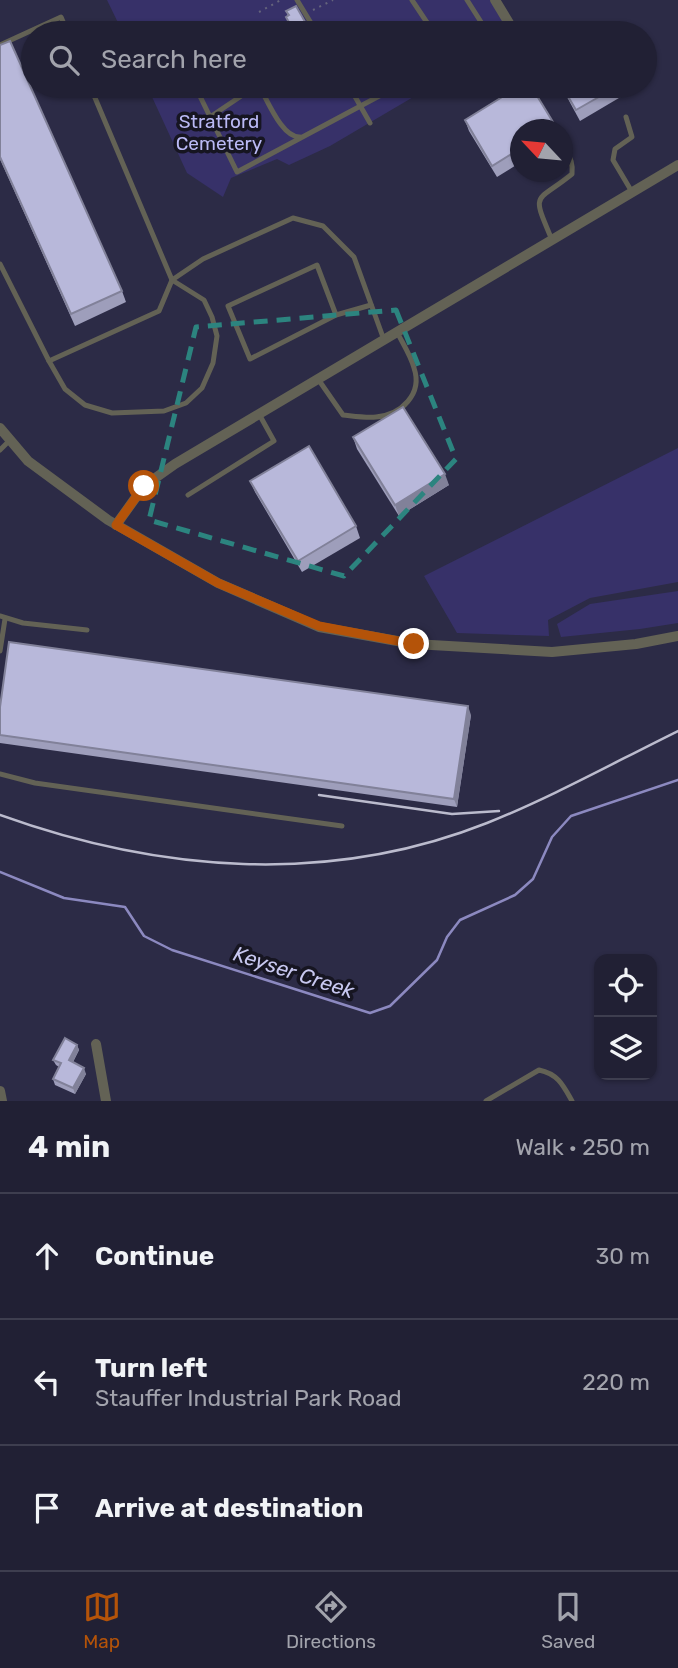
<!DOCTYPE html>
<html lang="en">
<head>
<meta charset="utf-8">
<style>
  body { margin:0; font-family:Rubik,sans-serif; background:#2d2d40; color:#f1f3f6 }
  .controls { position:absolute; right:21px; bottom:21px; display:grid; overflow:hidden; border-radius:14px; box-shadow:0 2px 5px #0004 }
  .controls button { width:63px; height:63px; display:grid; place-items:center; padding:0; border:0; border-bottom:2px solid #3e3e4f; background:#212034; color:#f1f3f6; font:35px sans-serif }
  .compass { position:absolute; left:510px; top:119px; width:63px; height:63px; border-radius:50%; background:#212034; box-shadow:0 2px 5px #0004; rotate:296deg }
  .stop { position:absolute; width:21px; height:21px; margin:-16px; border:5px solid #b45309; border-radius:50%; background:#fff }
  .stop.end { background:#b45309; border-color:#fff; box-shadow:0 2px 7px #0008 }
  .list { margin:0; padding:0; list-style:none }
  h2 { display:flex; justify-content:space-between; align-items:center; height:91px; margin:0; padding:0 28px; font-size:30px }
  h2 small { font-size:23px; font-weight:400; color:#a2a3ac }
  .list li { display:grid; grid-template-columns:46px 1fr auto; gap:21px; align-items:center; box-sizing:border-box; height:126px; padding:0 28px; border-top:2px solid #3e3e4f }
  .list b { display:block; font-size:26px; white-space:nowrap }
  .list p { margin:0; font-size:23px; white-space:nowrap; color:#a2a3ac }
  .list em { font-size:23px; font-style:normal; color:#a2a3ac }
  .icon { flex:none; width:38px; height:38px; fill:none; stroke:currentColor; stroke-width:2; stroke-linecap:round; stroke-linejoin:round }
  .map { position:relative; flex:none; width:678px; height:1101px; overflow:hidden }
  .search { position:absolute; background:#212034; box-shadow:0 2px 5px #0004; left:21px; right:21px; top:21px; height:77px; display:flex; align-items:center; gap:18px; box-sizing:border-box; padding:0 24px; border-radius:38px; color:#a2a3ac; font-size:26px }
  .sheet { height:469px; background:#212034 }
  nav { display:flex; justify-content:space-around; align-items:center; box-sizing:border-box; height:98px; border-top:2px solid #3e3e4f; background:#212034; font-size:19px; color:#a2a3ac }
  nav a { display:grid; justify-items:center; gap:4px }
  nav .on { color:#b45309 }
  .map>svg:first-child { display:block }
  .green { fill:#373169 }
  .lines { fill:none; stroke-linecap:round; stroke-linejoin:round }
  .stream { stroke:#8c89c0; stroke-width:2.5 }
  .path { stroke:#65647c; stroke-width:2; stroke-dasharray:2 5; stroke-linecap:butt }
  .service { stroke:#636255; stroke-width:5 }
  .minor { stroke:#636255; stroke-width:10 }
  .rail { stroke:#bbbbcd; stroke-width:2.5 }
  .wall { fill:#9e9ebb }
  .shaded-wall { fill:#818199 }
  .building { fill:#b8b8da; stroke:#818199; stroke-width:2 }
  .route { stroke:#b45309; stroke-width:9 }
  .marked { fill:none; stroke:#2c847f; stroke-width:5; stroke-dasharray:14 9; stroke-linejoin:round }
  .labels { text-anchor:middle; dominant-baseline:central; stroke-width:7; stroke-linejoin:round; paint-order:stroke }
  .park-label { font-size:19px; fill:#bab9f5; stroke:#161521 }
  .water-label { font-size:21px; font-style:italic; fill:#c8c8f0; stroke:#161521 }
</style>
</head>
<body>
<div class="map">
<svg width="678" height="1101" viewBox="0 0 678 1101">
  <rect width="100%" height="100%" fill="#2c2b46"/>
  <g class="green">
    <polygon points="107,0 490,0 510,33 123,33"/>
    <polygon points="147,86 432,86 330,146 289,165 277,159 231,178 223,197 187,173"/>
    <polygon points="678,448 678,582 590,598 548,620 549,636 457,633 424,576"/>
    <polygon points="678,591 678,623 640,629 561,637 557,624 590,604"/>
  </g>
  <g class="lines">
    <polyline class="stream" points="0,872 64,898 125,907 144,936 172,950 370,1013 390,1006 437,960 447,937 460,920 515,895 533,879 552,837 571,816 678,780"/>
    <g class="path">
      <polyline points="313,10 333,0"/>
      <polyline points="259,12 281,0"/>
    </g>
    <g class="service">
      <polyline points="297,0 317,33"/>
      <polyline points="412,0 434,33"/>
      <polyline points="467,0 488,33"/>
      <polyline points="0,45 61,17 68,33"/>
      <polyline points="195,86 237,172 398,86"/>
      <polyline points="233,86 239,97"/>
      <path d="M 259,86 C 268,101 282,138 300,137"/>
      <polyline points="349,86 370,123"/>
      <polyline points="210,117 256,86"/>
      <polyline points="626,117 632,137 615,149 613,160 632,192"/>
      <path d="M 552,240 C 531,190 535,204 572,174 C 573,164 571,158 565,150 L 562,151"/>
      <polyline points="0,264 49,361 159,311 172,280 203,259 293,218 323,226 354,257 384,340"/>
      <polyline points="336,315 317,265 228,306 250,359 336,315 371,305"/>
      <polyline points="49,361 65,389 85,405 112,413 164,411 186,403 202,388 213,363 217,336 212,317 204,300 172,280 90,86"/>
      <path d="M 318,379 L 343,415 C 353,416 365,418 376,417 C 401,415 423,394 414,368 C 411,356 403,344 397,332"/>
      <polyline points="0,450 10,440"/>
      <polyline points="188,495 274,441 259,414"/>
      <polyline points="0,616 23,623 87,630"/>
      <polyline points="0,651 5,619"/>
      <polyline points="0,774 35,783 342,826"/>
      <path d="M 486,1101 L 539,1070 C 558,1074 563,1085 572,1101"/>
    </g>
    <g class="minor">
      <polyline points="495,0 515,33"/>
      <polyline points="0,428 28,461 108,520 218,583 319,627 414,644 552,652 636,644 678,636"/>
      <polyline points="116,525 144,486 175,464 678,165"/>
      <polyline points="96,1044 106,1101"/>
      <polyline points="0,1091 2,1101"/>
    </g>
    <g class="rail">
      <polyline points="319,795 452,814 499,811"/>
      <path d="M 0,815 C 158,872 328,886 487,823 C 552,797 615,762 678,731"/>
    </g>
  </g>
  <g class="wall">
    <polygon points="286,11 308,27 310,32 294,33 286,17 288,16"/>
    <polygon points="0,45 122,291 126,302 75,326 0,159"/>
    <polygon points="561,86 621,86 624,95 580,121"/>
    <polygon points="465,120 556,127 557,130 521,130 521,162 497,177 469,131"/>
    <polygon points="353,437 449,485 399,516 357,449"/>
    <polygon points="250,481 356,526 360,538 302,572 255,492"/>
    <polygon points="0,707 471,715 457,807 0,743"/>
    <polygon points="77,1045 79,1050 73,1062 86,1074 75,1094 55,1085 53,1079 59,1067 56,1065 53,1060"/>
  </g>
  <g class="shaded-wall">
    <polygon points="445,474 449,485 399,516 395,505"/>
    <polygon points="468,706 471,715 457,807 454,799"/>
    <polygon points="77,1045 79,1050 71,1066 69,1060"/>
    <polygon points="84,1068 86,1074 75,1094 73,1088"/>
  </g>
  <g class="building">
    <polygon points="296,6 308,27 295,33 286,17 289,15 286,11"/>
    <polygon points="10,41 122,291 71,314 0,157 0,45"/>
    <polygon points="520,86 531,86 556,127 551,130 521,130 521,148 492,166 465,120"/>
    <polygon points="562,86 618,86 576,110"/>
    <polygon points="403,407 445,474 395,505 353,437"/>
    <polygon points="309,446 356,526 298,561 250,481"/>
    <polygon points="9,642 468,706 454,799 0,735 0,707"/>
    <polygon points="65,1038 77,1045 69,1060 84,1068 73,1088 53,1079 61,1063 53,1060"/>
  </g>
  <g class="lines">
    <polyline class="route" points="144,486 116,525 218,583 319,626 414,644"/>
  </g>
  <path class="marked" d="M 396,310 L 456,459 L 344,576 L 149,520 L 196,327 Z"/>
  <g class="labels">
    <g class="park-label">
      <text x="219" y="121">Stratford<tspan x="219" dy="22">Cemetery</tspan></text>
    </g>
    <g class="water-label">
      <text transform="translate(294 972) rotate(18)">Keyser Creek</text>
    </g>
  </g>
</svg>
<div class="controls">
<button><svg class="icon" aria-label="locate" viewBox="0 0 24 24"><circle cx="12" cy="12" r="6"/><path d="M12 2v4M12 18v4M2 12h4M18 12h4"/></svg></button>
<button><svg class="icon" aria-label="layers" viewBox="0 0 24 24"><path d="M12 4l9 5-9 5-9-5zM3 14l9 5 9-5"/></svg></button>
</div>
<svg class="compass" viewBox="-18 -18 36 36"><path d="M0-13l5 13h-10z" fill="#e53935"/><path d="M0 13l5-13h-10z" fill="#a2a3ac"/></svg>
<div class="stop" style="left:144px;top:486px"></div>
<div class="stop end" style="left:414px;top:644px"></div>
<div class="search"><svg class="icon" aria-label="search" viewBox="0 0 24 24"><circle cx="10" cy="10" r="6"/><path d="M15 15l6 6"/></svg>Search here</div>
</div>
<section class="sheet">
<h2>4 min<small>Walk · 250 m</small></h2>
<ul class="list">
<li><svg class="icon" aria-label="ahead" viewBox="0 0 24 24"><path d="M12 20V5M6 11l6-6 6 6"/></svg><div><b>Continue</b></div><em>30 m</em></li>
<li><svg class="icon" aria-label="left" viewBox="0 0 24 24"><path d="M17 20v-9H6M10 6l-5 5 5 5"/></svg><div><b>Turn left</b><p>Stauffer Industrial Park Road</p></div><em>220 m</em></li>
<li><svg class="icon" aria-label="arrive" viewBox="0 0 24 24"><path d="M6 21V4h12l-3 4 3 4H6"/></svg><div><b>Arrive at destination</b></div></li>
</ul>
</section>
<nav>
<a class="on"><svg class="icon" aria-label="map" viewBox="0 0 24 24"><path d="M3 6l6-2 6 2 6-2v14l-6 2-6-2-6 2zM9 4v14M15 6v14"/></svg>Map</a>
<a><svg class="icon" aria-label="directions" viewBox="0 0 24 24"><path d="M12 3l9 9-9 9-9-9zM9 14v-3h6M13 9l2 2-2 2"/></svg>Directions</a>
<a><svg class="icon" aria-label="saved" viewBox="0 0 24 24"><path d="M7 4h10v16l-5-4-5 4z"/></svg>Saved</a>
</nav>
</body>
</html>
